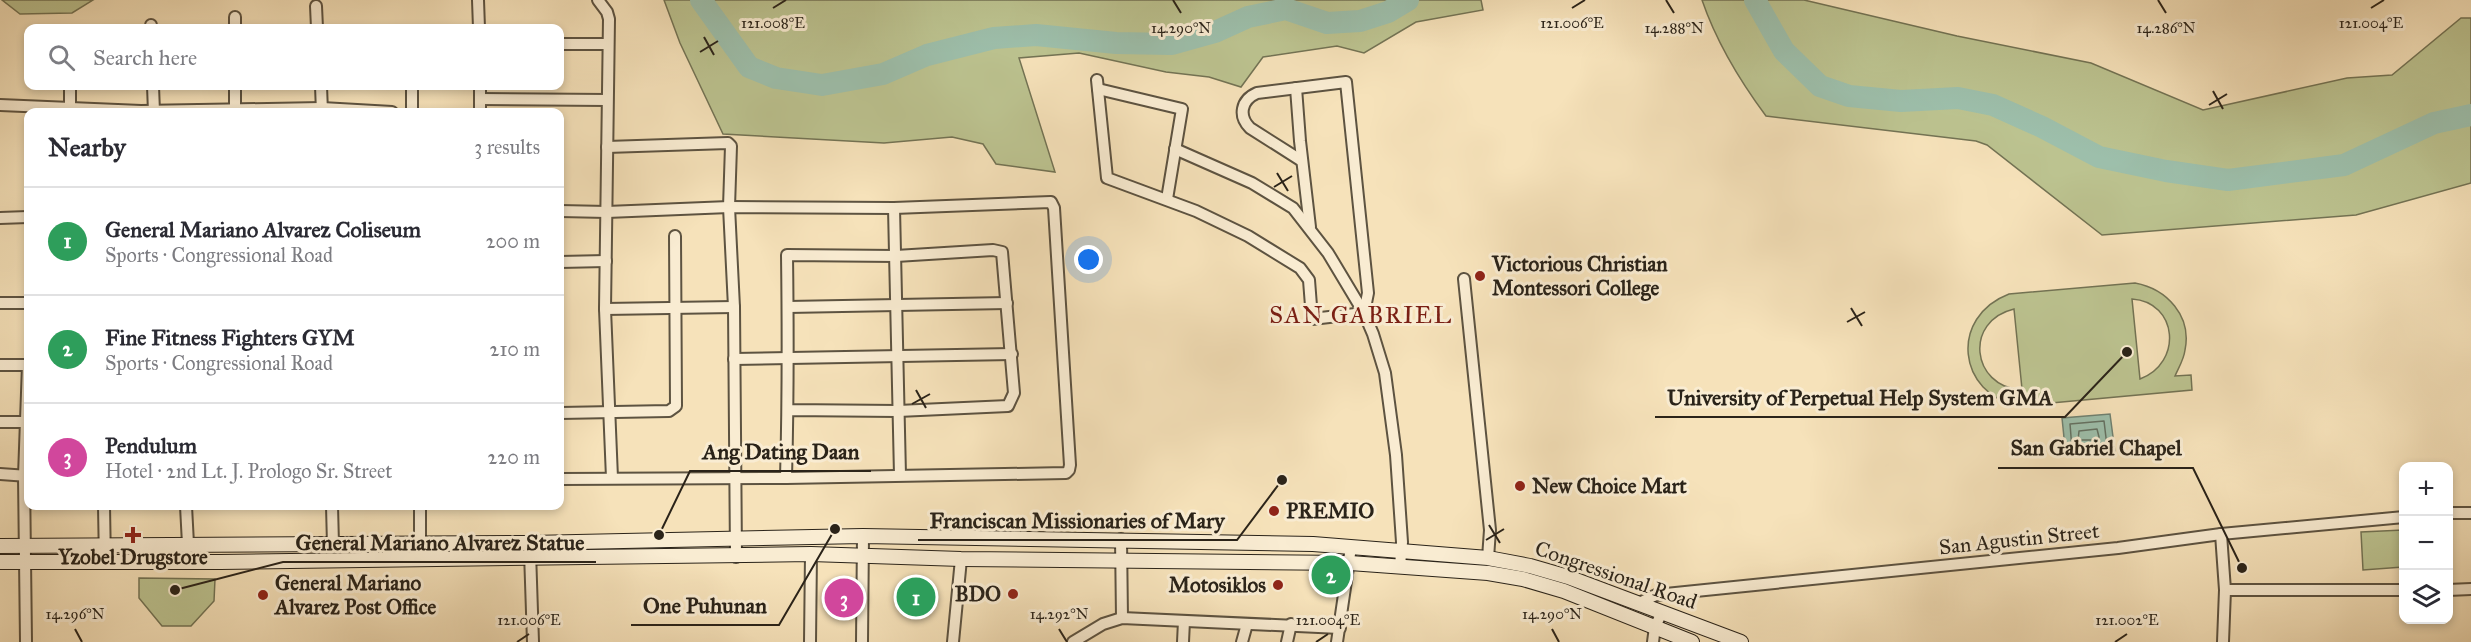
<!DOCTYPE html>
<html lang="en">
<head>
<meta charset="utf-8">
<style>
  body { margin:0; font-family:"IM FELL Great Primer",serif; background:#f2f2f3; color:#2b2b33 }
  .controls { position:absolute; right:18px; bottom:18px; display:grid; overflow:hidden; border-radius:12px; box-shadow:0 3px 9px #0003 }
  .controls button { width:54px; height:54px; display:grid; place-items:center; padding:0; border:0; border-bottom:2px solid #e1e1e2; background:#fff; color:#2b2b33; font:30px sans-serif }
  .you { position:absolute; left:1089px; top:260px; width:21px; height:21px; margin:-15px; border:4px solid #fff; border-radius:50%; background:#1a73e8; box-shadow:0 0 0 9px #1a73e833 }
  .badge { display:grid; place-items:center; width:39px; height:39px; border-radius:50%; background:#7c3aed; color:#fff; font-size:20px; font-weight:700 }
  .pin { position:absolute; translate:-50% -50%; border:3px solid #fff; box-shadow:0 2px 6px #0006 }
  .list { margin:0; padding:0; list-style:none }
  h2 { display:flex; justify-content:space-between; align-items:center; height:78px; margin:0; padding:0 24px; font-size:26px }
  h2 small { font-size:20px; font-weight:400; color:#7c7c81 }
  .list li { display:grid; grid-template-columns:39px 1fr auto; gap:18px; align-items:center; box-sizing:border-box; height:108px; padding:0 24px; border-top:2px solid #e1e1e2 }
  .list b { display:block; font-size:22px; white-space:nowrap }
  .list p { margin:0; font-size:20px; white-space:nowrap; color:#7c7c81 }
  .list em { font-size:20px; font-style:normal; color:#7c7c81 }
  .icon { flex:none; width:33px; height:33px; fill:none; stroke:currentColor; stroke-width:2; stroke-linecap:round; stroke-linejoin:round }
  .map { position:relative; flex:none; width:2471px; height:642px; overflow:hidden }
  .search { position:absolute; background:#fff; box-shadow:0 3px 9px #0003; left:24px; top:24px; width:540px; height:66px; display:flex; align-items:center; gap:15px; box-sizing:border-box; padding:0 21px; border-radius:12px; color:#7c7c81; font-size:22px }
  .panel { position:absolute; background:#fff; box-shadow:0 3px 9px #0003; left:24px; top:108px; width:540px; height:402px; border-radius:12px }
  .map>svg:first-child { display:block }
  .green { fill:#bcc390; stroke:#737354; stroke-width:1.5; fill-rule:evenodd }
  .water { fill:#9dbfab; stroke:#6f8171; stroke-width:1.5 }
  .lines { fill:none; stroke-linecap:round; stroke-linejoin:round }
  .shore { stroke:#647162; stroke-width:1.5 }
  .river { stroke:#9dbfab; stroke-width:22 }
  .minor-casing { stroke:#5d5341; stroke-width:14 }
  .secondary-casing { stroke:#2a2319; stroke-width:16 }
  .minor { stroke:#f9ecd2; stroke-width:10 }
  .secondary { stroke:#f9ecd2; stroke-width:14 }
  .ticks { fill:none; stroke:#2a2319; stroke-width:2 }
  .poi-dot { fill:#8f2418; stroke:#f9ecd2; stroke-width:2 }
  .labels { text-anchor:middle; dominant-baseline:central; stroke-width:6; stroke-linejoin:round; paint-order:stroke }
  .poi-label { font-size:21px; font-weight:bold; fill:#2a2319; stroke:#f9ecd2; text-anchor:start }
  .street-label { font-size:21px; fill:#2a2319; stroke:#f9ecd2 }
  .quarter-label { font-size:24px; letter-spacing:1.5px; fill:#7a1f14; stroke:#f9ecd2 }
  .ticks-label { font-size:15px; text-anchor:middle; fill:#2a2319; stroke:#f9ecd2; stroke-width:6; stroke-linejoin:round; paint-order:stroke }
  .leader { fill:none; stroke:#2a2319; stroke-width:2 }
  .callout-dot { fill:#2a2319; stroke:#f9ecd2; stroke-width:2 }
  .callout-label { font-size:22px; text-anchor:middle; font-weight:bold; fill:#2a2319; stroke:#f9ecd2; stroke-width:6; stroke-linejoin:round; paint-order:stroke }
</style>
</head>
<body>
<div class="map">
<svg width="2471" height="642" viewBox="0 0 2471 642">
  <rect width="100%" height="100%" fill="#f6e2ba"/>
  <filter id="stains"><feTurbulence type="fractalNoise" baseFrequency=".00333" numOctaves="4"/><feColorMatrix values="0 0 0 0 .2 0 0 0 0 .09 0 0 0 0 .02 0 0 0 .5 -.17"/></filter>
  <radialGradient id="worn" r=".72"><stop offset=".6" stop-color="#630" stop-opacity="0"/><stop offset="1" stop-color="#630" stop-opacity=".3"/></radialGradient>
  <g class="green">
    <polygon points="2,0 93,0 72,13 20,14"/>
    <polygon points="664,0 1481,0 1483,10 1416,22 1364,53 1337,46 1263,57 1241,87 1209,77 1166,72 1079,53 1019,58 1055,172 996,164 983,144 952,137 884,143 723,134 680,43"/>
    <path d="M 1702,0 L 1804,0 L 1957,36 L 2091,63 L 2203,110 L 2347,78 L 2392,75 L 2461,18 L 2471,18 L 2471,183 L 2356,215 L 2102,235 L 1987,145 L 1976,141 L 1766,116 C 1740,81 1716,41 1702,0 Z"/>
    <path d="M 2135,283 C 2167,289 2192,316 2185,350 C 2184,359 2179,367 2175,376 L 2191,375 L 2192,390 L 2019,406 C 1957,394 1949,317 2009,294 ZM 2132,299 C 2178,302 2183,363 2140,379 ZM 2014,309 L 2022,389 L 2021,390 C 1971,386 1964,321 2014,309 Z"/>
    <polygon points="2403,530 2403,567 2363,570 2361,532"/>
    <polygon points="139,578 215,579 214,601 191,626 162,626 139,598"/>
  </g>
  <polygon class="water" points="2110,414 2115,452 2066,457 2062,418"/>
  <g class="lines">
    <g class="shore">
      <polygon points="2104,421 2107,446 2072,449 2070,424"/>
      <polygon points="2097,429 2099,437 2098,440 2078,440 2079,431"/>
    </g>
    <g class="river">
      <polyline points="701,0 749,67 776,78 822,85 883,74 927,55 994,38 1036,35 1116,43 1172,44 1215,32 1248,17 1286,9 1327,23 1360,21 1388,12 1408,0"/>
      <polyline points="1755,0 1784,51 1820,86 1849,96 1901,101 1958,98 1993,105 2042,127 2099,157 2166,171 2228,180 2344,165 2434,123 2471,115"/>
    </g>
    <defs>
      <g id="minor">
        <polyline points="478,0 479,28"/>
        <polyline points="598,0 607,12 609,19 605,309 612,478"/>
        <polyline points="316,6 317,28"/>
        <polyline points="235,17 235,28"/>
        <polyline points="151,25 151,28"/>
        <polyline points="560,44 608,44"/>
        <path d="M 1097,80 L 1107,178 L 1196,211 L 1248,236 L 1300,268 L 1309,280 L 1312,319 L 1364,313 L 1368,293 L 1346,82 L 1257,93 C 1241,100 1238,116 1250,128 L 1302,161"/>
        <polyline points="70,86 70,112"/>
        <polyline points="153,86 154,112"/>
        <polyline points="235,86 235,112"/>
        <polyline points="321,86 322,112"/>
        <polyline points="480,86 480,112"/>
        <polyline points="1296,88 1300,141 1310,227"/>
        <polyline points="1098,89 1182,109 1167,199"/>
        <polyline points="480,99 607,100"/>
        <polyline points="0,105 141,111 322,108 392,112"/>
        <polyline points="412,112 412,86"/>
        <polyline points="607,147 728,143 731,146 729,207 734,307 736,557"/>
        <polyline points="1175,149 1252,183 1293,208 1328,253 1364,313 1373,334 1385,373 1396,455 1402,542 1400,566"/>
        <polyline points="894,208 900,475"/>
        <polyline points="560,211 607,212 729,207 894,208 1051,202 1054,208 1070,465 1069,470 1066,473 786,478 560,479"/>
        <polyline points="0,218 28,217"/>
        <polyline points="560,262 606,261"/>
        <polyline points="1464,279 1490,530 1488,558"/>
        <polyline points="0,303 28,303"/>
        <polyline points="788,307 1007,303"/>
        <polyline points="605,309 734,307"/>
        <polyline points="734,359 1012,354"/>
        <polyline points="0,365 28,365"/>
        <polyline points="560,413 669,411 676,406 675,236"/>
        <polyline points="0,422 28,422"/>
        <polyline points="0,474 28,476"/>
        <path d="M 786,478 C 788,404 788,329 787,255 L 896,256 L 993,250 L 1002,252 L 1014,393 L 1008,406 L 898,411 L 788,410"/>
        <polyline points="104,506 105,563"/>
        <polyline points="186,506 188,544"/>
        <polyline points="332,506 333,544"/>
        <polyline points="420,506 420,559"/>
        <polyline points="2448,513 2471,513"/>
        <polyline points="2221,534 2225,590 2223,642"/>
        <polyline points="1121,539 1122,618"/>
        <polyline points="530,552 533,642"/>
        <polyline points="2225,590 2404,590"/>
        <polyline points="2448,590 2471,589"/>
        <polyline points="1639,603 1656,595 2118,548 2221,534 2404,517"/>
        <polyline points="26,642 24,476 28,365"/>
        <polyline points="810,642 811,554"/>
        <polyline points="862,642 863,536"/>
        <polyline points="953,642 961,559"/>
        <polyline points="1073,642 1103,624 1122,618 1340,628"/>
        <polyline points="1183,642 1184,621"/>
        <polyline points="1242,642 1247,624"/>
        <polyline points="1287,642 1291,624"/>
        <polyline points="1337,642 1351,547"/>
        <polyline points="1653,642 1655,627 1662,612"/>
      </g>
      <g id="secondary">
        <polyline points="0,546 530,543 863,536 1313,544 1488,558 1530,566 1568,577 1741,642"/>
        <polyline points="0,562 220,562 811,554 961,559 1350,563 1488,573 1523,579 1564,591 1692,642"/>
      </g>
    </defs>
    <use href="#minor" class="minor-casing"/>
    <use href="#secondary" class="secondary-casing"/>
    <use href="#minor" class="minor"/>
    <use href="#secondary" class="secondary"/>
  </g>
  <path class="ticks" d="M 1173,0 L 1181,13M 1666,0 L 1674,13M 2158,0 L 2166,13M 773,8 L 786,0M 1572,8 L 1585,0M 2371,8 L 2384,0M 704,37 L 714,55M 700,52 L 718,41M 2213,91 L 2223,109M 2209,105 L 2227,94M 1277,173 L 1288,191M 1274,187 L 1292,176M 1851,308 L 1862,326M 1847,322 L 1865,312M 916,390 L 926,408M 912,404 L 930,394M 1489,525 L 1500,543M 1486,540 L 1504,529M 75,629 L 82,642M 1059,629 L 1067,642M 1552,629 L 1559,642M 517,642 L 529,634M 1316,642 L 1328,634M 2115,642 L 2127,634"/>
  <g class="poi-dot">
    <circle cx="1480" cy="276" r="6"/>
    <circle cx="1520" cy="486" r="6"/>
    <circle cx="1274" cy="511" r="6"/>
    <path d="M130 526h6v6h6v6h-6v6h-6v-6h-6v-6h6z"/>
    <circle cx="1278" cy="585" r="6"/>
    <circle cx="1013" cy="594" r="6"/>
    <circle cx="263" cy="595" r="6"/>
  </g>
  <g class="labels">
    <g class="poi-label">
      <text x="1492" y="264">Victorious Christian<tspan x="1492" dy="24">Montessori College</tspan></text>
      <text x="1532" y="486">New Choice Mart</text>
      <text x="1286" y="511">PREMIO</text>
      <text x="133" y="557" text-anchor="middle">Yzobel Drugstore</text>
      <text x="275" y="583">General Mariano<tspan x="275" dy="24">Alvarez Post Office</tspan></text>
      <text x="1266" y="585" text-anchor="end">Motosiklos</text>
      <text x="1001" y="594" text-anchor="end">BDO</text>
    </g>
    <g class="street-label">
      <text transform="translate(2019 539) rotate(-6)">San Agustin Street</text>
      <text transform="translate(1616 575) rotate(19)">Congressional Road</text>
    </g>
    <g class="quarter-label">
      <text x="1361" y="315">SAN GABRIEL</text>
    </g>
  </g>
  <g class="ticks-label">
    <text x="773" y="28">121.008°E</text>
    <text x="1572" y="28">121.006°E</text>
    <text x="2371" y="28">121.004°E</text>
    <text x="1674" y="33">14.288°N</text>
    <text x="1181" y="33">14.290°N</text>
    <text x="2166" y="33">14.286°N</text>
    <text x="75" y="619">14.296°N</text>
    <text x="1059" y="619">14.292°N</text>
    <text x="1552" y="619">14.290°N</text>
    <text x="529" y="625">121.006°E</text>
    <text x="1328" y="625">121.004°E</text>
    <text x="2127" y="625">121.002°E</text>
  </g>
  <path class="leader" d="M2127 352L2065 417H1655M2242 568L2193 468H1998M659 535L690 471H871M1282 480L1237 540H918M175 590L283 562H596M835 529L779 625H631"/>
  <g class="callout-dot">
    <circle cx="2127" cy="352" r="6"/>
    <circle cx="2242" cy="568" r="6"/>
    <circle cx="659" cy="535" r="6"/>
    <circle cx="1282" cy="480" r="6"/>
    <circle cx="175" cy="590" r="6"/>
    <circle cx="835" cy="529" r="6"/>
  </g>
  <g class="callout-label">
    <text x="1860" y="405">University of Perpetual Help System GMA</text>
    <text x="2096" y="455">San Gabriel Chapel</text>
    <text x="781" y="459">Ang Dating Daan</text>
    <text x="1077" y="528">Franciscan Missionaries of Mary</text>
    <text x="440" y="550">General Mariano Alvarez Statue</text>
    <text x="705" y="613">One Puhunan</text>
  </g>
  <rect width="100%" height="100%" filter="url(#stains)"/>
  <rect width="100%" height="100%" fill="url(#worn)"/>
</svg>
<div class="controls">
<button>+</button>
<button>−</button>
<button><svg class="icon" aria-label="layers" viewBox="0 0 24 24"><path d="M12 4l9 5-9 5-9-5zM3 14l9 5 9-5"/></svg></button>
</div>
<div class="you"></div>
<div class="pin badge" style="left:916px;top:597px;background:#2e9e5b">1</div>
<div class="pin badge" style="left:1331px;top:575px;background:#2e9e5b">2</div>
<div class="pin badge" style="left:844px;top:598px;background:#d1479c">3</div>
<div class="search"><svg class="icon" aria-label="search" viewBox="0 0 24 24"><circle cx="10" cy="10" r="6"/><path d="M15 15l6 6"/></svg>Search here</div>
<section class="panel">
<h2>Nearby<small>3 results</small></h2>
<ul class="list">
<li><span class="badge" style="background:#2e9e5b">1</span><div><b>General Mariano Alvarez Coliseum</b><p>Sports · Congressional Road</p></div><em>200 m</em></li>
<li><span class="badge" style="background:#2e9e5b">2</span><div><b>Fine Fitness Fighters GYM</b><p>Sports · Congressional Road</p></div><em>210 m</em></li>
<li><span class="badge" style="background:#d1479c">3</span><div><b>Pendulum</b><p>Hotel · 2nd Lt. J. Prologo Sr. Street</p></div><em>220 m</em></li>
</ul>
</section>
</div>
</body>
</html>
